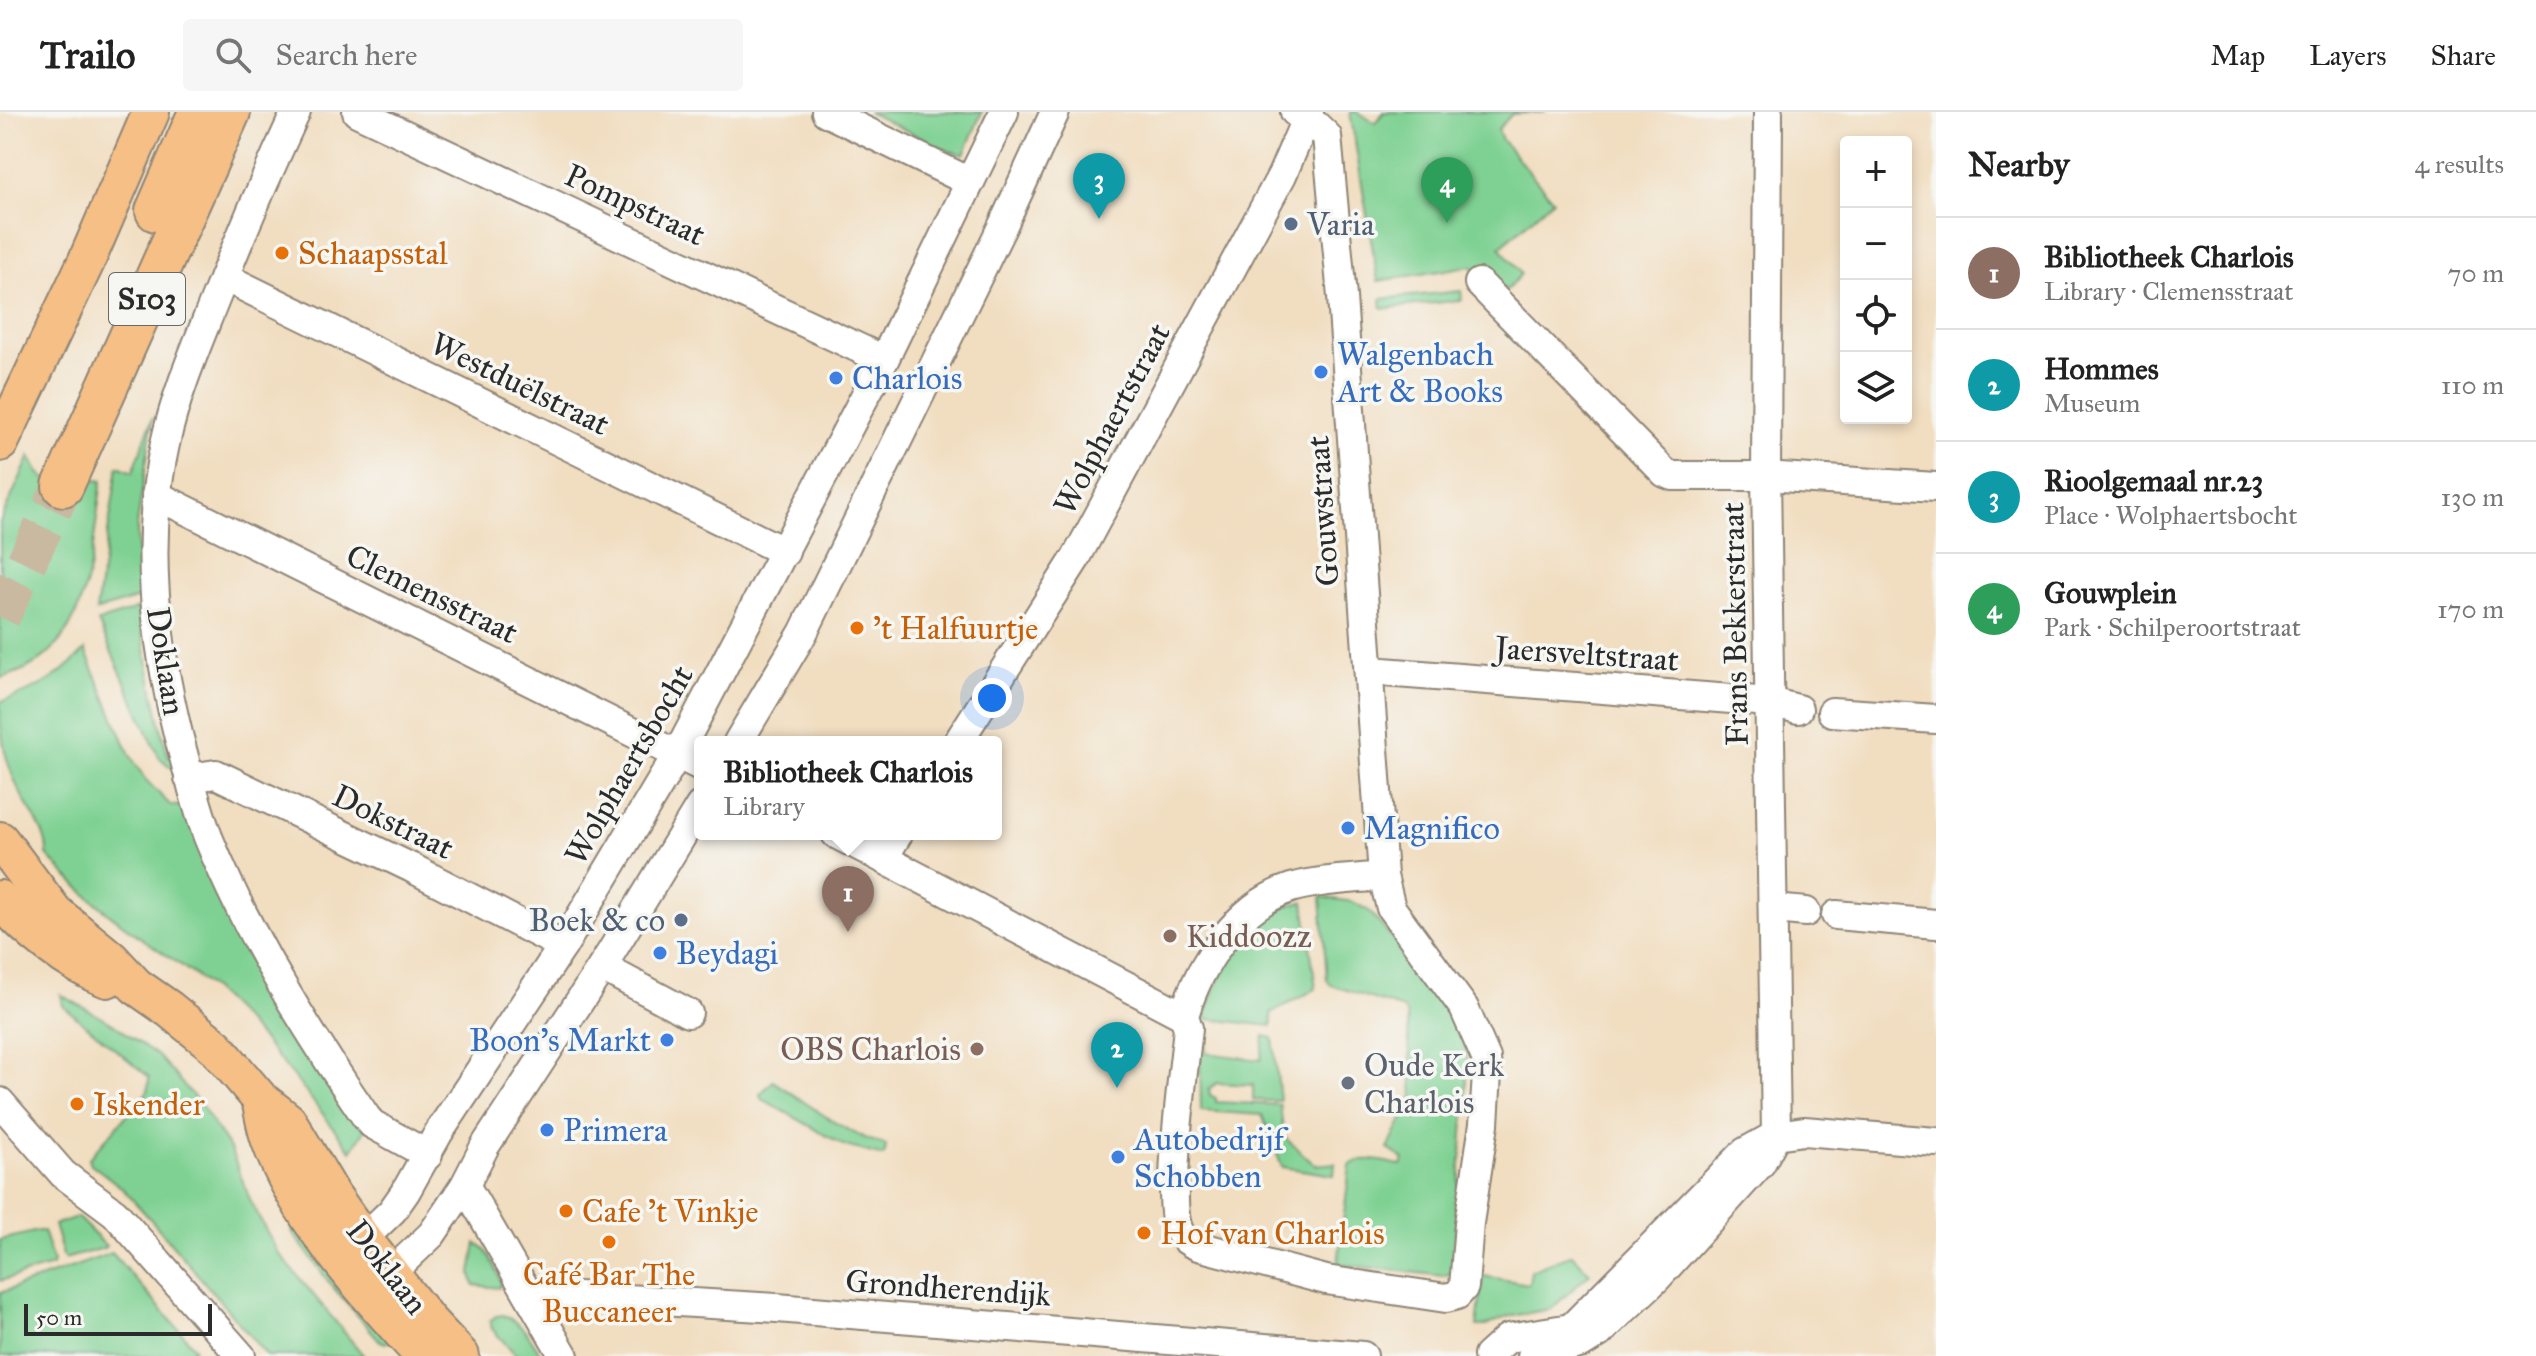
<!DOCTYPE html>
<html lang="en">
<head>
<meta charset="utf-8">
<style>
  body { margin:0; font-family:"IM FELL Great Primer",serif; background:#f6f6f6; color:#222 }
  .controls { position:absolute; right:24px; top:24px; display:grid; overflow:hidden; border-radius:8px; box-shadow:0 4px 12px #0003 }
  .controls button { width:72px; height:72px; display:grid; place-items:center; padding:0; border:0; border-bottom:2px solid #e0e0e0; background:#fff; color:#222; font:40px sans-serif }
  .scale { position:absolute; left:24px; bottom:20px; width:188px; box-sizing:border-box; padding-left:8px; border:4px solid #2b2b2b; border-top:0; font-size:22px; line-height:28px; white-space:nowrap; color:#2b2b2b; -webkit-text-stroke:6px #f6f6f2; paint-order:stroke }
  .you { position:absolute; left:992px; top:586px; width:28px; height:28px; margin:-20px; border:6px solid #fff; border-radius:50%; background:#1a73e8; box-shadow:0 0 0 12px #1a73e833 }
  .badge { display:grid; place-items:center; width:52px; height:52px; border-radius:50%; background:#db2777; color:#fff; font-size:26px; font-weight:700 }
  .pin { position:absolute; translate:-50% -66px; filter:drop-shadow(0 2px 4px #0008) }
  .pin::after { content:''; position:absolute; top:42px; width:28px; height:24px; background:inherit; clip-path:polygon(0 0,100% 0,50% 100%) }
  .popup { position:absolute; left:694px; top:624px; width:308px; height:104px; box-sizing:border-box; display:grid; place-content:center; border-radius:8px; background:#fff; filter:drop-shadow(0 2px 6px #0005); font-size:26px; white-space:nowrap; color:#767676 }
  .popup b { font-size:30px; color:#222 }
  .popup::after { content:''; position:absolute; left:50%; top:100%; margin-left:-16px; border:16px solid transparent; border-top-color:#fff }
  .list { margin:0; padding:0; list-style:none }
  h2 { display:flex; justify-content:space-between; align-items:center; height:104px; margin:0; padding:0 32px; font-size:34px }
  h2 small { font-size:26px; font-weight:400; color:#767676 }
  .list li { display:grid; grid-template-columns:52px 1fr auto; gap:24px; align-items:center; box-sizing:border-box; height:112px; padding:0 32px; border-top:2px solid #e0e0e0 }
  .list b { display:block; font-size:30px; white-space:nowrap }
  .list p { margin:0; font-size:26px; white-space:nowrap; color:#767676 }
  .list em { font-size:26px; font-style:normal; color:#767676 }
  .icon { flex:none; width:44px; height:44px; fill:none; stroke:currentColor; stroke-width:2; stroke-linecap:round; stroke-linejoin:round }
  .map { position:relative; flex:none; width:1936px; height:1244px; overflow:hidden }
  header { display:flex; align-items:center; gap:48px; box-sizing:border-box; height:112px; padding:0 40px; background:#fff; border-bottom:2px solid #e0e0e0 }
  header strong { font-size:38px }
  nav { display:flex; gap:44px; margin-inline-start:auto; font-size:28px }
  .search { width:560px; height:72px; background:#f6f6f6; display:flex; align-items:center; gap:20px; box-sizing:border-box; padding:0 28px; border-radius:8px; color:#767676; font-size:30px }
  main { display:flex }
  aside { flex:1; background:#fff }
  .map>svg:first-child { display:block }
  .green { fill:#7fd193; stroke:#557e5f; stroke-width:2 }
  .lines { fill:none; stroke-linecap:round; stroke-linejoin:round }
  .highway-tunnel { stroke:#c9b9a1; stroke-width:40; stroke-dasharray:40 20; stroke-linecap:butt }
  .minor-casing { stroke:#8e8475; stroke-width:32 }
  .major-casing { stroke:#8e8475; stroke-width:40 }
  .highway-casing { stroke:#8e8475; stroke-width:44 }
  .minor { stroke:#fff; stroke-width:28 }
  .major { stroke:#f5bf86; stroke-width:36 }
  .highway { stroke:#f5bf86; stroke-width:40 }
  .service-dot { fill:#5c6f8a; stroke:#f6f6f2; stroke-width:3 }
  .food-dot { fill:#e8710a; stroke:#f6f6f2; stroke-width:3 }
  .shop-dot { fill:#3f7fe0; stroke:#f6f6f2; stroke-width:3 }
  .education-dot { fill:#8d6e63; stroke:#f6f6f2; stroke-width:3 }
  .worship-dot { fill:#6b7280; stroke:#f6f6f2; stroke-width:3 }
  .labels { text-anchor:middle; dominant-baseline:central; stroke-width:7; stroke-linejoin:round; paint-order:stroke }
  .shield { fill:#f6f6f2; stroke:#686867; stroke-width:2 }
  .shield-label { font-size:30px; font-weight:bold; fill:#2b2b2b }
  .street-label { font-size:32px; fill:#2b2b2b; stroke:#f6f6f2 }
  .service-label { font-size:32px; fill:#4e5e75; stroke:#f6f6f2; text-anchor:start }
  .food-label { font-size:32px; fill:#c56008; stroke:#f6f6f2; text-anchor:start }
  .shop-label { font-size:32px; fill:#366cbe; stroke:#f6f6f2; text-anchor:start }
  .education-label { font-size:32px; fill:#785e54; stroke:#f6f6f2; text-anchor:start }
  .worship-label { font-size:32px; fill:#5b616d; stroke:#f6f6f2; text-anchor:start }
</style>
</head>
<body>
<header>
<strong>Trailo</strong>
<div class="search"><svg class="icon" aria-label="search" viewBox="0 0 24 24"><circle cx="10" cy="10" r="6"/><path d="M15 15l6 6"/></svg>Search here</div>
<nav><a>Map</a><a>Layers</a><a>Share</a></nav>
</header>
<main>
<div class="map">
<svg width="1936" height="1244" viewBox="0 0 1936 1244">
  <rect width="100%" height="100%" fill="#f6f6f2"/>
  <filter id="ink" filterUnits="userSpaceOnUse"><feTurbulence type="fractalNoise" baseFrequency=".0125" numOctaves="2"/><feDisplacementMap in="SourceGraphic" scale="16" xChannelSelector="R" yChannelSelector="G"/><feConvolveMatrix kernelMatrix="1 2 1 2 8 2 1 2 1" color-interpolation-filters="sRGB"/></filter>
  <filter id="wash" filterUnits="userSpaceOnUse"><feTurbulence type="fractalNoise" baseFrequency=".006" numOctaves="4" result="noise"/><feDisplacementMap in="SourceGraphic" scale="32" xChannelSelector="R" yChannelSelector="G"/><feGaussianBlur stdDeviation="1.8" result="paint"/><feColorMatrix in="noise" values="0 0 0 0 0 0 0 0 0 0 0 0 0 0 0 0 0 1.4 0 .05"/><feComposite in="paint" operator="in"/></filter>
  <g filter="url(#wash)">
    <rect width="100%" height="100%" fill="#f1ddbf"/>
    <g class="green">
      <polygon points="868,0 982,0 964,42 949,39"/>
      <polygon points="1350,0 1357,0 1375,11 1384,0 1545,0 1512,2 1498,17 1502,28 1553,88 1500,135 1521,162 1507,178 1470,154 1378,169"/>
      <polygon points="1461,179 1462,188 1382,197 1381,187"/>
      <polygon points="153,305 137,413 139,486 96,499 118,354 133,360"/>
      <path d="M 30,344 L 38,360 L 48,369 L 102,368 C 90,444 93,544 0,566 L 0,410 Z"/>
      <path d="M 139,496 C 145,547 156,595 168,644 L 177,642 L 177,655 L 170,655 L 159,645 L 98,510 Z"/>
      <path d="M 85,538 L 130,643 L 145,667 L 170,693 L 191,696 L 246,841 L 365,1018 L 351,1039 C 308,982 265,925 212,877 C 188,856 159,839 133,820 C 101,797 73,772 47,743 C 48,721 33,705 23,686 C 6,654 0,627 0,590 C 35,579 60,565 85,538 Z"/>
      <path d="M 1321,785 L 1353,790 L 1369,799 C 1402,840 1466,900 1468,954 L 1453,1156 L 1451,1161 L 1444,1164 L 1338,1152 L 1350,1053 C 1367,1042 1384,1051 1402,1053 L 1404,1047 L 1388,1037 L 1413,984 L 1407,903 L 1403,897 L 1331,873 L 1327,868 Z"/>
      <path d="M 1304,790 L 1316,877 L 1271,901 L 1272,914 L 1205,907 C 1213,875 1240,819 1269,802 C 1280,795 1291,792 1304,790 Z"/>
      <polygon points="61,883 110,910 158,944 201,993 231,1039 251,1090 277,1139 364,1244 267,1244 153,1110 121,1075 91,1052 89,1046 148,979 149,965 63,894"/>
      <polygon points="1203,917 1208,918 1206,941 1261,948 1264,924 1273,926 1280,989 1253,988 1253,973 1217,971 1209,977 1210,983 1216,986 1216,990 1280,993 1284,1025 1315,1053 1335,1051 1334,1063 1282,1055 1262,1003 1201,999 1200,938"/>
      <path d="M 773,969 C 808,991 845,1023 886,1033 L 885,1041 L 882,1044 L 843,1033 L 761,986 L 760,982 Z"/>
      <polygon points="77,1105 106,1134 104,1136 64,1147 54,1113"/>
      <polygon points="296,1109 393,1228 385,1231 380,1229 332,1174 292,1120 291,1113"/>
      <polygon points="38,1119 43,1119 53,1149 52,1154 0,1169 0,1128"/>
      <path d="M 476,1131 C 490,1137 495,1156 501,1170 L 499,1176 L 474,1173 L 471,1161 Z"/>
      <polygon points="112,1141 195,1236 187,1244 0,1244 0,1181"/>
      <polygon points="1572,1142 1590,1161 1551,1197 1506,1205 1486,1214 1477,1214 1483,1164 1529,1172 1531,1159"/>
      <path d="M 503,1203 C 523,1212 531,1226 542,1244 L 517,1244 L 492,1217 L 490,1209 L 496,1204 Z"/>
    </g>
  </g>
  <g filter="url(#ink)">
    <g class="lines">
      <polyline class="highway-tunnel" points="0,505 63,374"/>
      <defs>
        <g id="minor">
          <path d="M 296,0 C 266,64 238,129 212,195 C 194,240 175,285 165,332 C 143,431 155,529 179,626 C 188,660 196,693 208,725 C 248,824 306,917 366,1005 L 372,1012 L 428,1043"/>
          <polyline points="357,0 884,248"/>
          <polyline points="826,0 970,70"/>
          <path d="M 1295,0 L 1307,5 L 1327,24 L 1342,185 L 1383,764 L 1391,796 L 1464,896 L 1486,946 L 1487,961 L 1484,1012 L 1469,1111 L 1464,1175 L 1457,1183 L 1446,1186 L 1326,1168 L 1198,1134 C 1190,1131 1183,1127 1179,1119 C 1165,1089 1184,955 1188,916 L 1184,904 C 1199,852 1238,793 1291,776 C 1317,768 1356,767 1383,764"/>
          <polyline points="224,165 785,440"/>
          <polyline points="1479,171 1665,361 1673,364 1766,364 1936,375"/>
          <polyline points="156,383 700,654"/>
          <polyline points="1370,559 1770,590 1798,597"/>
          <polyline points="1832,600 1936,607"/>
          <polyline points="738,630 803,521 1003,113 1055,0"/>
          <polyline points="958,630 1076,446 1282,63 1309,0"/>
          <polyline points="189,666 216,662 412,756 563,834"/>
          <polyline points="700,694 602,855 485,1034 465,1073 432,1122 390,1162 356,1168 363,1127 392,1099 406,1079 439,1020 563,834 678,641 884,248 1004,0"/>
          <polyline points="836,722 1184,904"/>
          <polyline points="884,745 898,722"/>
          <polyline points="1774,797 1806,800"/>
          <polyline points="1836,803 1936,812"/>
          <polyline points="602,855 688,901"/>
          <polyline points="0,990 63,1062 115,1101 241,1244"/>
          <polyline points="465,1073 564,1244"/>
          <polyline points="528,1181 777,1196 1363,1244"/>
          <polyline points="1488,1244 1508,1226 1571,1216 1745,1040 1776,1023 1804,1019 1936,1030"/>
          <polyline points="1532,1244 1583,1231 1599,1221 1656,1167 1761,1051 1776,1023 1766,364 1768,0"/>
        </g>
        <g id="major">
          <polyline points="0,331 87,148 151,0"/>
          <polyline points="0,728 55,801 112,848 136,874 169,897 215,934 260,987 288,1009 332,1083 363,1127 428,1209 461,1244"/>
          <path d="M 0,787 C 26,818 69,852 107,867"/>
          <path d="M 260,987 C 263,1001 265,1016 270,1029 C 298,1109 367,1182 423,1244"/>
        </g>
        <g id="highway">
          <polyline points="156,99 199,0"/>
          <polyline points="63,374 230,0"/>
        </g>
      </defs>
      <use href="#minor" class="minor-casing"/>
      <use href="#major" class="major-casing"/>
      <use href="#highway" class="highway-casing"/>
      <use href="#minor" class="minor"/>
      <use href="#major" class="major"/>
      <use href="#highway" class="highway"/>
    </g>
  </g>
  <g class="service-dot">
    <circle cx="1291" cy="112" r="8"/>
    <circle cx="681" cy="808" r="8"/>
  </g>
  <g class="food-dot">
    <circle cx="282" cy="141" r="8"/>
    <circle cx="857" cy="516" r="8"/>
    <circle cx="77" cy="992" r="8"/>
    <circle cx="566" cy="1099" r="8"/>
    <circle cx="1144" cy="1121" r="8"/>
    <circle cx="609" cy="1130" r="8"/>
  </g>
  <g class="shop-dot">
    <circle cx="1321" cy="260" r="8"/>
    <circle cx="836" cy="266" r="8"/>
    <circle cx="1348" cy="716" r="8"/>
    <circle cx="660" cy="841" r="8"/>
    <circle cx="667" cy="928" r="8"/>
    <circle cx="547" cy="1018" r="8"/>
    <circle cx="1118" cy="1045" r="8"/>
  </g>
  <g class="education-dot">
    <circle cx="1170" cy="824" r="8"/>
    <circle cx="977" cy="937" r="8"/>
  </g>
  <circle class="worship-dot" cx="1348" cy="971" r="8"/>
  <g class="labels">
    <rect class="shield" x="109" y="161" width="76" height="52" rx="6"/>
    <g class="shield-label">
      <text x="147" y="187">S103</text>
    </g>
    <g class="street-label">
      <text transform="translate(635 93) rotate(25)">Pompstraat</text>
      <text transform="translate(520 272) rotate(26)">Westduëlstraat</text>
      <text transform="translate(1112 307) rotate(-62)">Wolphaertstraat</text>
      <text transform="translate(1323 399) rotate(-94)">Gouwstraat</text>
      <text transform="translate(432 482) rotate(26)">Clemensstraat</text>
      <text transform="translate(1735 512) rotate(-91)">Frans Bekkerstraat</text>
      <text transform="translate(1587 542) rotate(4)">Jaersveltstraat</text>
      <text transform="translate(166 549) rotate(81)">Doklaan</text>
      <text transform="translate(629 653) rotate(-60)">Wolphaertsbocht</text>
      <text transform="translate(393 710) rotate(26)">Dokstraat</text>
      <text transform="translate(387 1155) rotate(52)">Doklaan</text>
      <text transform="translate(948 1176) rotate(4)">Grondherendijk</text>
    </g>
    <g class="service-label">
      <text x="1307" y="112">Varia</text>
      <text x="665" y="808" text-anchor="end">Boek &amp; co</text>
    </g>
    <g class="food-label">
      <text x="298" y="141">Schaapsstal</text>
      <text x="873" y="516">'t Halfuurtje</text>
      <text x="93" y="992">Iskender</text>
      <text x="582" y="1099">Cafe 't Vinkje</text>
      <text x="1160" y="1121">Hof van Charlois</text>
      <text x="609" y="1162" text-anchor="middle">Café Bar The<tspan x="609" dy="37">Buccaneer</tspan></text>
    </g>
    <g class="shop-label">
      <text x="1337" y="242">Walgenbach<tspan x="1337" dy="37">Art &amp; Books</tspan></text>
      <text x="852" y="266">Charlois</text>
      <text x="1364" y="716">Magnifico</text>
      <text x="676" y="841">Beydagi</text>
      <text x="651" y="928" text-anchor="end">Boon's Markt</text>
      <text x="563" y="1018">Primera</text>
      <text x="1134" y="1027">Autobedrijf<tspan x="1134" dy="37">Schobben</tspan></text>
    </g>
    <g class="education-label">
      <text x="1186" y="824">Kiddoozz</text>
      <text x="961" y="937" text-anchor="end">OBS Charlois</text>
    </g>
    <g class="worship-label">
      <text x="1364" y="953">Oude Kerk<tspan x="1364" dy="37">Charlois</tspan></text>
    </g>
  </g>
</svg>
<div class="controls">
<button>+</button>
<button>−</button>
<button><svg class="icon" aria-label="locate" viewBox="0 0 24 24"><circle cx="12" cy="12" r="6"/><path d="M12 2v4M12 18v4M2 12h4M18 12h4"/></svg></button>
<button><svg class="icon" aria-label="layers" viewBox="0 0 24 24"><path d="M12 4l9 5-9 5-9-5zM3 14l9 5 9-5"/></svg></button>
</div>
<div class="scale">50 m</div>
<div class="you"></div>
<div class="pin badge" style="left:848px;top:820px;background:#8d6e63">1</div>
<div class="popup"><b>Bibliotheek Charlois</b>Library</div>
<div class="pin badge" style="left:1117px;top:976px;background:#0f9aa8">2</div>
<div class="pin badge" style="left:1099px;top:107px;background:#0f9aa8">3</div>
<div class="pin badge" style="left:1447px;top:111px;background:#2e9e5b">4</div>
</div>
<aside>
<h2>Nearby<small>4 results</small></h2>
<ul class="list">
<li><span class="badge" style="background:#8d6e63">1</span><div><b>Bibliotheek Charlois</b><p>Library · Clemensstraat</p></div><em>70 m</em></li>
<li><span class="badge" style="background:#0f9aa8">2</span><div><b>Hommes</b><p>Museum</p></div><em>110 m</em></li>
<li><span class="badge" style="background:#0f9aa8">3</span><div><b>Rioolgemaal nr.23</b><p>Place · Wolphaertsbocht</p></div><em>130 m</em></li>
<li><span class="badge" style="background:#2e9e5b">4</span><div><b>Gouwplein</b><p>Park · Schilperoortstraat</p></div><em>170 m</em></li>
</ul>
</aside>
</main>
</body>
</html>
